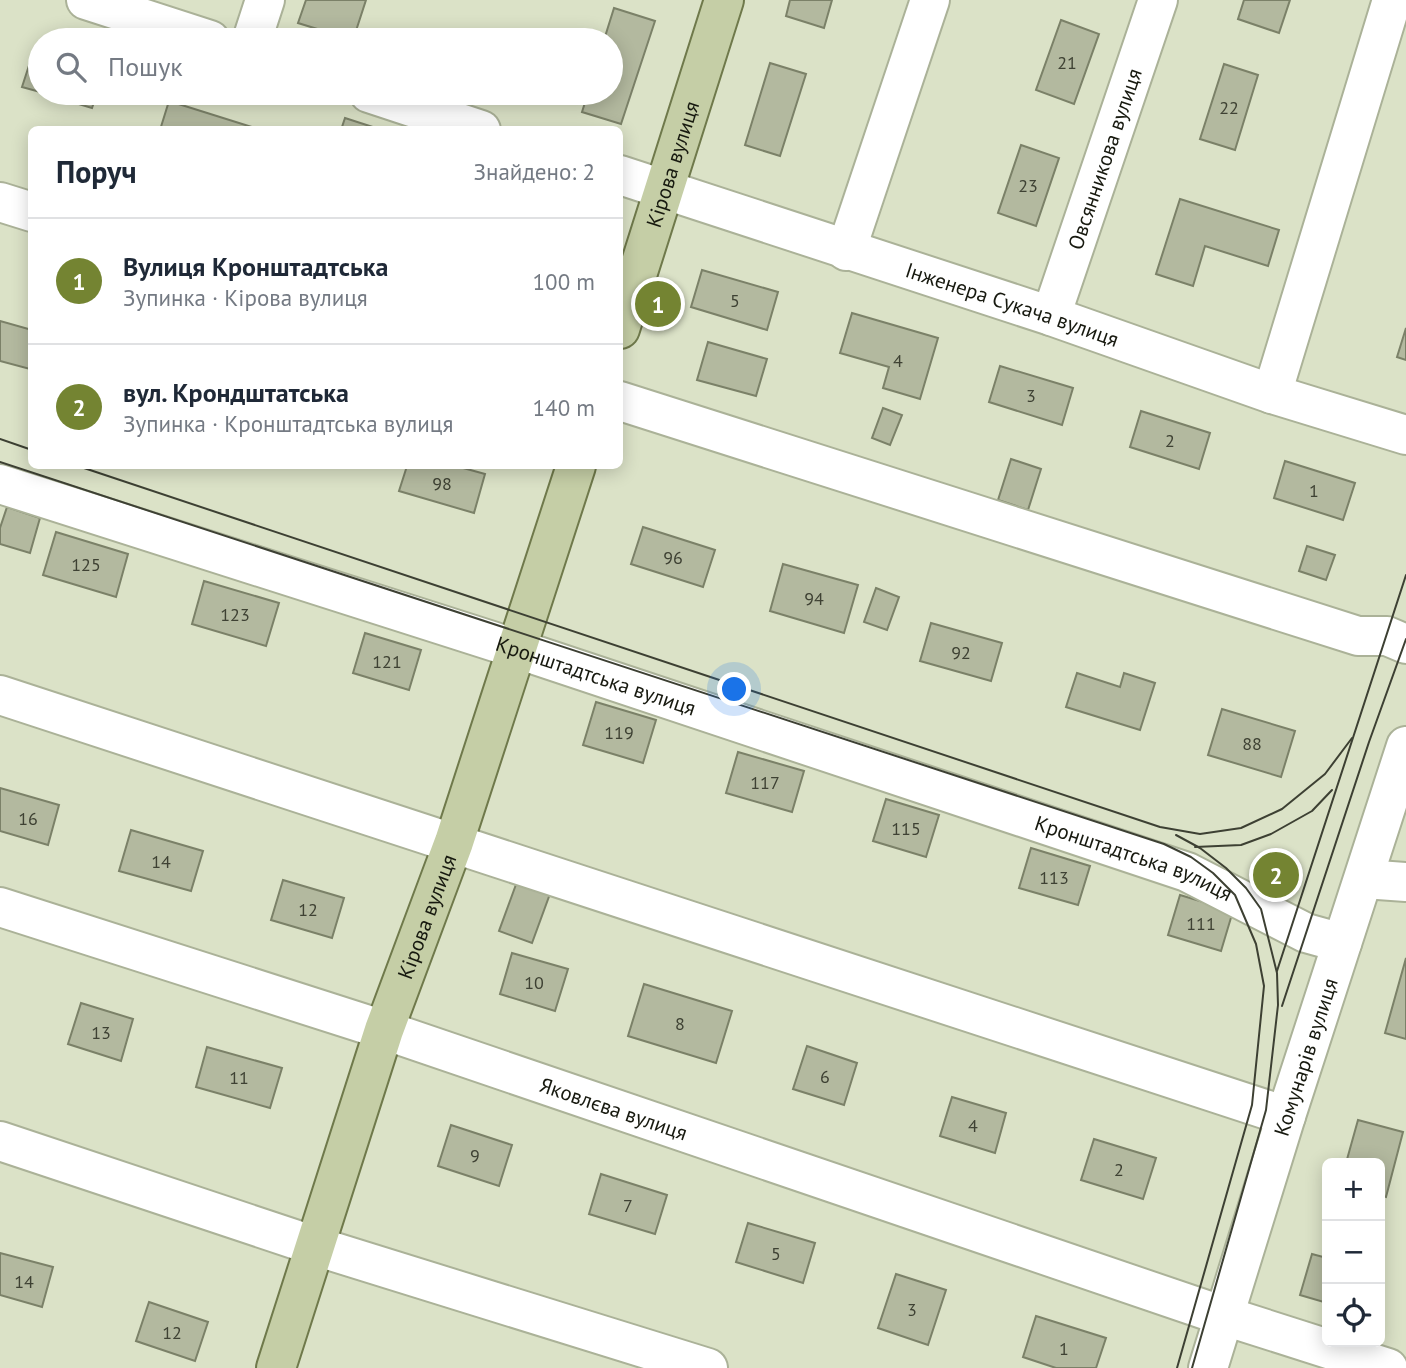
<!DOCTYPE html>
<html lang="uk">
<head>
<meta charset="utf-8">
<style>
  body { margin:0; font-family:"PT Sans",sans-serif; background:#f2f2f3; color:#1f2937 }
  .controls { position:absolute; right:21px; bottom:21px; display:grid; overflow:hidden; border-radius:10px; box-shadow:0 4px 18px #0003 }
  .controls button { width:63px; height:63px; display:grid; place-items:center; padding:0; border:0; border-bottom:2px solid #e0e1e3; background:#fff; color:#1f2937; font:35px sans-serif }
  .you { position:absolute; left:735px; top:690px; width:24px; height:24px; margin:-18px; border:5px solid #fff; border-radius:50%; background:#1a73e8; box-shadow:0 0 0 10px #1a73e833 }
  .badge { display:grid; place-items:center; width:46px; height:46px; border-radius:50%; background:#748432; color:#fff; font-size:23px; font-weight:700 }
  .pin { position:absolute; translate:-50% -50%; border:4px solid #fff; box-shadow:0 2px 7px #0006 }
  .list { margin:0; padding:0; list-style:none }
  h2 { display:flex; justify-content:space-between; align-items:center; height:91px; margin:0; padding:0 28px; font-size:30px }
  h2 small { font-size:23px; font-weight:400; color:#747a83 }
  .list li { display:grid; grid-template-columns:46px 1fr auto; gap:21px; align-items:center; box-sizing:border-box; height:126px; padding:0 28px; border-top:2px solid #e0e1e3 }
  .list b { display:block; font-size:26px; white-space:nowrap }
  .list p { margin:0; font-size:23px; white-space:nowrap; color:#747a83 }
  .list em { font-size:23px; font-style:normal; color:#747a83 }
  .icon { flex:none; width:38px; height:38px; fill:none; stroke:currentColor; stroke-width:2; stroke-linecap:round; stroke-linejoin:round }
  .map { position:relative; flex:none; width:1406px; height:1368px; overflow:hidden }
  .search { position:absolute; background:#fff; box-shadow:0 4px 18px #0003; left:28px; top:28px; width:595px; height:77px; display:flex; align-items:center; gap:18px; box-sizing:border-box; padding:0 24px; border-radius:38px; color:#747a83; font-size:26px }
  .panel { position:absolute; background:#fff; box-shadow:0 4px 18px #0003; left:28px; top:126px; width:595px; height:343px; border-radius:10px }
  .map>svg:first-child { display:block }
  .building { fill:#b3b99f; stroke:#7b8168; stroke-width:2 }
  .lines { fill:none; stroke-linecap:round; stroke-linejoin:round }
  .minor-casing { stroke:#abb298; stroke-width:42 }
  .major-casing { stroke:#6f794b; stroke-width:42 }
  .minor { stroke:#fff; stroke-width:38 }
  .major { stroke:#c5cea6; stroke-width:38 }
  .tram { stroke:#3d4033; stroke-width:2 }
  .labels { text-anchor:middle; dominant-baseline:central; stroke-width:5; stroke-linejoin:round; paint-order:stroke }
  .number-label { font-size:18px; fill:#3e4133 }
  .street-label { font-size:21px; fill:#17190f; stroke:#dbe2c7 }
</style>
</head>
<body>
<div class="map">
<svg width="1406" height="1368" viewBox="0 0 1406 1368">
  <rect width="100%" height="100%" fill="#dbe2c7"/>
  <g class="building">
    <polygon points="306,0 366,0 353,40 298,23"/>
    <polygon points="790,0 832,0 824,28 786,16"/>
    <polygon points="1244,0 1290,0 1279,33 1238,19"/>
    <polygon points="614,8 655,21 621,124 582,112 588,93 611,93 611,40 604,40"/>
    <polygon points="1061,20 1099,34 1074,104 1036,90"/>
    <polygon points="34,50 40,52 40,92 22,87"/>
    <polygon points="770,63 806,74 780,156 745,145"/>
    <polygon points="1224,64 1258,75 1235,150 1200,139"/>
    <polygon points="42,93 97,93 92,108"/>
    <polygon points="169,101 255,128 254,130 160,130"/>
    <polygon points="345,118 379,129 379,130 341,130"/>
    <polygon points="1021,145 1059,158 1036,226 998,213"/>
    <polygon points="1180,199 1279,230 1268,266 1205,246 1193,286 1156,274"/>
    <polygon points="702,270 778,292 767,330 691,307"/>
    <polygon points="852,313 938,338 920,399 883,388 889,367 840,353"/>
    <polygon points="0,321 32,330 30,369 0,361"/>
    <polygon points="1406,328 1406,360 1397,357"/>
    <polygon points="708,342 767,359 756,396 697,380"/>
    <polygon points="1000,366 1073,388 1062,425 989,402"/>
    <polygon points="883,408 902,415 890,445 872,438"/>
    <polygon points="1141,411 1210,433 1199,469 1130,447"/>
    <polygon points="1011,459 1041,469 1028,510 998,500"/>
    <polygon points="1285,461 1355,483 1343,520 1274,498"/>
    <polygon points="407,466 456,466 485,474 474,513 399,491"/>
    <polygon points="7,507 40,518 30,553 0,544 0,528"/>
    <polygon points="643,527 715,550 703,587 631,564"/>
    <polygon points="56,532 128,554 116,597 43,575"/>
    <polygon points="1307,546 1335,555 1326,580 1299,571"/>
    <polygon points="783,564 858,585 844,633 770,611"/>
    <polygon points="204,581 279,603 266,646 192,624"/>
    <polygon points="876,588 899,597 887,630 864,622"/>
    <polygon points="931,623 1002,643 991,681 920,661"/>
    <polygon points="365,633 421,650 409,690 353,673"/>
    <polygon points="1077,673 1120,687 1124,673 1155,683 1140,730 1066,707"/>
    <polygon points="596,702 656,720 643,763 583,745"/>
    <polygon points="1222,709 1295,731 1281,777 1208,755"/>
    <polygon points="738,752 804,771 792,812 726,793"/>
    <polygon points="0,788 59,805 48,845 0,831"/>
    <polygon points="886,799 939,815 926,857 873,841"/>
    <polygon points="131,830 203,851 191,891 119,871"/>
    <polygon points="1031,848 1090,866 1078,905 1019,888"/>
    <polygon points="518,879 551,891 532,943 499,931"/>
    <polygon points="283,880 344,898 332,938 271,920"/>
    <polygon points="1180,895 1233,911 1221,951 1168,935"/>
    <polygon points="512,953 568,969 555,1011 500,994"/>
    <polygon points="1406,958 1406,1039 1385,1033"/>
    <polygon points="644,984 732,1011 716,1063 628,1036"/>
    <polygon points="81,1003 133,1019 121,1061 68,1044"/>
    <polygon points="807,1046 857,1063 844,1105 793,1089"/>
    <polygon points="207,1047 282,1068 270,1108 196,1087"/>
    <polygon points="952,1097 1006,1113 995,1153 940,1136"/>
    <polygon points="1358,1120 1403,1132 1386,1197 1380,1195 1380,1163 1346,1163"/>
    <polygon points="451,1125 512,1145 499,1186 438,1166"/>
    <polygon points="1094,1139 1156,1158 1143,1199 1081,1180"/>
    <polygon points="601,1174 667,1195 655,1234 589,1214"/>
    <polygon points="748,1223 815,1243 803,1283 736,1262"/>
    <polygon points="0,1253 53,1267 42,1307 0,1295"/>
    <polygon points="1312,1254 1327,1258 1327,1303 1300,1295"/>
    <polygon points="896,1274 946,1290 928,1345 878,1328"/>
    <polygon points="149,1302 208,1322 195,1361 136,1341"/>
    <polygon points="1036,1316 1106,1338 1096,1368 1056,1368 1023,1357"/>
  </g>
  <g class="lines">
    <defs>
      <g id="minor">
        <polyline points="86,0 210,40"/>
        <polyline points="252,40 265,0"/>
        <polyline points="369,93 481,130"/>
        <path id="s1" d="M 620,175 L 1051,316 L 1272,394 L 1406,435"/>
        <polyline points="0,202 32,212"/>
        <polyline points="846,251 930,0"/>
        <path id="s2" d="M 1051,316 L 1158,0"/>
        <polyline points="1272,394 1392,0"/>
        <polyline points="620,401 1358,636 1387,636 1406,644"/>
        <path id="s3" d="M 0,484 L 517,649 L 1187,872 L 1306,933 L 1342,943"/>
        <polyline points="0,695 1286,1116"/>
        <polyline points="1364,879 1406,882"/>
        <path id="s4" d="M 0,907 L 384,1030 L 1209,1311 L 1388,1368"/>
        <polyline points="0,1141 315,1246 708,1368"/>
        <path id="s5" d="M 1208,1368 L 1286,1116 L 1406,746"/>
      </g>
      <g id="major">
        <path id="s6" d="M 620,329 L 724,0"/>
        <path id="s7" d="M 276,1368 L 384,1030 L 454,842 L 576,466"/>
      </g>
    </defs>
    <use href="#minor" class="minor-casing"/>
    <use href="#major" class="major-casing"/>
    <use href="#minor" class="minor"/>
    <use href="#major" class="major"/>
    <g class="tram">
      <polyline points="0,439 32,450"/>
      <polyline points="0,462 1164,844 1191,857 1213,873 1235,895 1256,944 1264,986 1252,1105 1177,1368"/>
      <polyline points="78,466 1160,827 1200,834 1241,828 1282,809 1325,774 1352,738"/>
      <polyline points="1176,835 1200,848 1226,868 1246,888 1261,909 1277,973 1278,1005 1266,1110 1192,1368"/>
      <polyline points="1195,847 1241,845 1271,834 1312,811 1332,790"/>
      <polyline points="1277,971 1406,575"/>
      <polyline points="1282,1006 1369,742 1406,639"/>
    </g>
  </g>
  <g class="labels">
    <g class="number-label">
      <text x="1067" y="62">21</text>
      <text x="1229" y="107">22</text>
      <text x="1028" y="185">23</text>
      <text x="735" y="300">5</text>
      <text x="898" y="360">4</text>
      <text x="1031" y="395">3</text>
      <text x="1170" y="440">2</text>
      <text x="442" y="483">98</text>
      <text x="1314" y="490">1</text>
      <text x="673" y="557">96</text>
      <text x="86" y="564">125</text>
      <text x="814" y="598">94</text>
      <text x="235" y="614">123</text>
      <text x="961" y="652">92</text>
      <text x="387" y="661">121</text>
      <text x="619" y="732">119</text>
      <text x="1252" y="743">88</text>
      <text x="765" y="782">117</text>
      <text x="28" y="818">16</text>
      <text x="906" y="828">115</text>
      <text x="161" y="861">14</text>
      <text x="1054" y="877">113</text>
      <text x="308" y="909">12</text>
      <text x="1201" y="923">111</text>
      <text x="534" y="982">10</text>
      <text x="680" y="1023">8</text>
      <text x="101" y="1032">13</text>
      <text x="825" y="1076">6</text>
      <text x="239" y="1077">11</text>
      <text x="973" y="1125">4</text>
      <text x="475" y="1155">9</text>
      <text x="1119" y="1169">2</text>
      <text x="628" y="1205">7</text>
      <text x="776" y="1253">5</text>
      <text x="24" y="1281">14</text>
      <text x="912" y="1309">3</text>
      <text x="172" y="1332">12</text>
      <text x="1064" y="1348">1</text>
    </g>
    <g class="street-label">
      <text stroke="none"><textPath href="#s2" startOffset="166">Овсянникова вулиця</textPath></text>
      <text stroke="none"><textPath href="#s6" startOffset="173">Кірова вулиця</textPath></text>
      <text stroke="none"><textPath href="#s1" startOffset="413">Інженера Сукача вулиця</textPath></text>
      <text stroke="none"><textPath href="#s3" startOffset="626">Кронштадтська вулиця</textPath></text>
      <text stroke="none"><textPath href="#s3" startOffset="1194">Кронштадтська вулиця</textPath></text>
      <text stroke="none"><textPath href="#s7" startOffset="476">Кірова вулиця</textPath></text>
      <text stroke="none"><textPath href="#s5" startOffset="326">Комунарів вулиця</textPath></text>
      <text stroke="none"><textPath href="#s4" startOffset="646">Яковлєва вулиця</textPath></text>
    </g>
  </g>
</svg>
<div class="controls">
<button>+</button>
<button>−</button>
<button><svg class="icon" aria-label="locate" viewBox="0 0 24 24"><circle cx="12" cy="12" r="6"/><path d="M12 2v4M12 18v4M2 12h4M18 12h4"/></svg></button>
</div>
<div class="you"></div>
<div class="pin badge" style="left:658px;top:304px">1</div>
<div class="pin badge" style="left:1276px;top:875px">2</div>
<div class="search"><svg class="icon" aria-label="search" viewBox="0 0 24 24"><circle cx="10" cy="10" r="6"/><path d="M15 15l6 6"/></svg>Пошук</div>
<section class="panel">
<h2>Поруч<small>Знайдено: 2</small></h2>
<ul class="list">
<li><span class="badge">1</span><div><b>Вулиця Кронштадтська</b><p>Зупинка · Кірова вулиця</p></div><em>100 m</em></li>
<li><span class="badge">2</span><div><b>вул. Крондштатська</b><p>Зупинка · Кронштадтська вулиця</p></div><em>140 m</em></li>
</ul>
</section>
</div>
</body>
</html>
